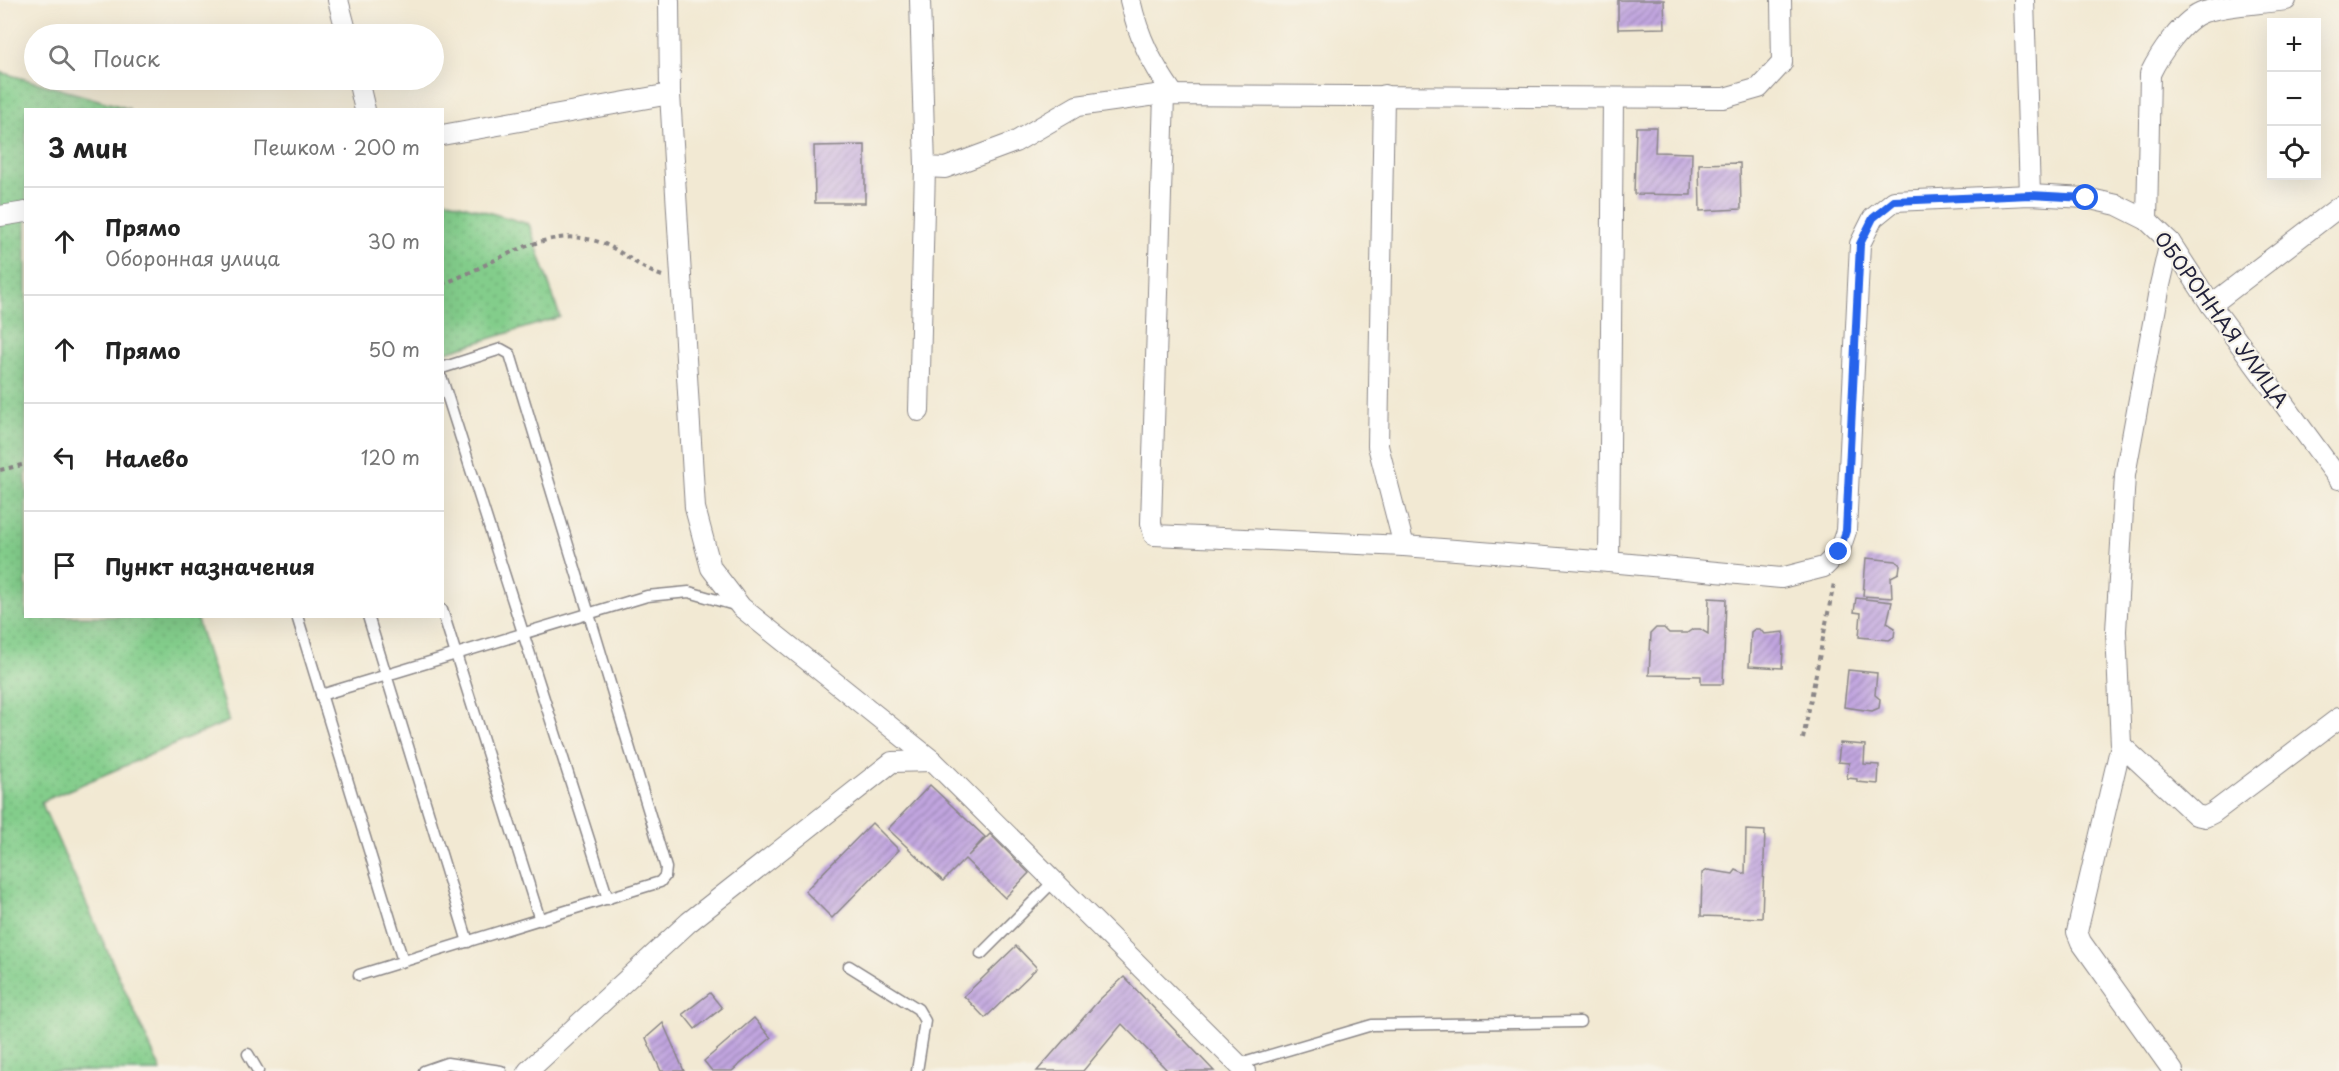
<!DOCTYPE html>
<html lang="ru">
<head>
<meta charset="utf-8">
<style>
  body { margin:0; font-family:"Playpen Sans",sans-serif; background:#f2f2f2; color:#222 }
  .controls { position:absolute; right:18px; top:18px; display:grid; overflow:hidden; border-radius:0px; box-shadow:0 6px 24px #0002 }
  .controls button { width:54px; height:54px; display:grid; place-items:center; padding:0; border:0; border-bottom:2px solid #e0e0e0; background:#fff; color:#222; font:30px sans-serif }
  .stop { position:absolute; width:18px; height:18px; margin:-14px; border:4px solid #2563eb; border-radius:50%; background:#fff }
  .stop.end { background:#2563eb; border-color:#fff; box-shadow:0 2px 6px #0008 }
  .list { margin:0; padding:0; list-style:none }
  h2 { display:flex; justify-content:space-between; align-items:center; height:78px; margin:0; padding:0 24px; font-size:26px }
  h2 small { font-size:20px; font-weight:400; color:#767676 }
  .list li { display:grid; grid-template-columns:39px 1fr auto; gap:18px; align-items:center; box-sizing:border-box; height:108px; padding:0 24px; border-top:2px solid #e0e0e0 }
  .list b { display:block; font-size:22px; white-space:nowrap }
  .list p { margin:0; font-size:20px; white-space:nowrap; color:#767676 }
  .list em { font-size:20px; font-style:normal; color:#767676 }
  .icon { flex:none; width:33px; height:33px; fill:none; stroke:currentColor; stroke-width:2; stroke-linecap:round; stroke-linejoin:round }
  .map { position:relative; flex:none; width:2339px; height:1071px; overflow:hidden }
  .search { position:absolute; background:#fff; box-shadow:0 6px 24px #0002; left:24px; top:24px; width:420px; height:66px; display:flex; align-items:center; gap:15px; box-sizing:border-box; padding:0 21px; border-radius:33px; color:#767676; font-size:22px }
  .panel { position:absolute; background:#fff; box-shadow:0 6px 24px #0002; left:24px; top:108px; width:420px; height:510px; border-radius:0px }
  .map>svg:first-child { display:block }
  .grass { fill:url(#grass-dots); stroke:#527863; stroke-width:1.5 }
  .building { fill:url(#building-hatch) }
  .lines { fill:none; stroke-linecap:round; stroke-linejoin:round }
  .service-casing { stroke:#8a8687; stroke-width:13 }
  .minor-casing { stroke:#8a8687; stroke-width:22 }
  .path { stroke:#8a8687; stroke-width:4; stroke-dasharray:4.5 4.5; stroke-linecap:butt }
  .service { stroke:#fff; stroke-width:10 }
  .minor { stroke:#fff; stroke-width:20 }
  .route { stroke:#2563eb; stroke-width:8 }
  .labels { text-anchor:middle; dominant-baseline:central; stroke-width:4.5; stroke-linejoin:round; paint-order:stroke }
  .street-label { font-size:20px; fill:#22223b; stroke:#f7f3e8 }
</style>
</head>
<body>
<div class="map">
<svg width="2339" height="1071" viewBox="0 0 2339 1071">
  <defs>
    <pattern id="grass-dots" width="8" height="8" patternUnits="userSpaceOnUse" patternTransform="scale(1.5)"><rect width="8" height="8" fill="#83cd8b"/><path d="M2 2h.1M6 6h.1" fill="none" stroke="#71b079" stroke-width="1.8" stroke-linecap="round"/></pattern>
    <pattern id="building-hatch" width="6" height="6" patternUnits="userSpaceOnUse" patternTransform="scale(1.5)"><rect width="6" height="6" fill="#c1a5df"/><path d="M-1 1l2-2M0 6l6-6M5 7l2-2" fill="none" stroke="#9c86b6"/></pattern>
  </defs>
  <rect width="100%" height="100%" fill="#f7f3e8"/>
  <filter id="ink" filterUnits="userSpaceOnUse"><feTurbulence type="fractalNoise" baseFrequency=".0167" numOctaves="2"/><feDisplacementMap in="SourceGraphic" scale="12" xChannelSelector="R" yChannelSelector="G"/><feConvolveMatrix kernelMatrix="1 2 1 2 8 2 1 2 1" color-interpolation-filters="sRGB"/></filter>
  <filter id="wash" filterUnits="userSpaceOnUse"><feTurbulence type="fractalNoise" baseFrequency=".008" numOctaves="4" result="noise"/><feDisplacementMap in="SourceGraphic" scale="24" xChannelSelector="R" yChannelSelector="G"/><feGaussianBlur stdDeviation="1.35" result="paint"/><feColorMatrix in="noise" values="0 0 0 0 0 0 0 0 0 0 0 0 0 0 0 0 0 1.4 0 .05"/><feComposite in="paint" operator="in"/></filter>
  <g filter="url(#wash)">
    <rect width="100%" height="100%" fill="#f2e9d3"/>
    <g class="grass">
      <polygon points="0,72 130,109 26,110 26,616 196,617 229,721 41,802 161,1071 0,1071"/>
      <polygon points="442,199 529,224 560,317 443,353"/>
    </g>
    <g id="blocks">
      <g class="building">
        <polygon points="1618,0 1664,0 1665,28 1618,29"/>
        <polygon points="1636,127 1656,127 1655,152 1692,153 1691,195 1634,194"/>
        <polygon points="865,145 865,203 815,203 814,146"/>
        <polygon points="1740,163 1741,209 1700,211 1699,164"/>
        <polygon points="1866,558 1896,561 1900,565 1899,573 1891,577 1892,598 1863,596"/>
        <polygon points="1709,598 1726,599 1723,684 1701,684 1701,676 1649,675 1651,633 1656,628 1664,628 1669,633 1687,633 1693,629 1700,629 1708,634"/>
        <polygon points="1856,598 1892,602 1887,623 1895,628 1894,637 1889,640 1859,637 1861,613 1854,612"/>
        <polygon points="1755,629 1760,629 1764,634 1784,632 1782,668 1749,666 1751,632"/>
        <polygon points="1848,670 1877,673 1875,695 1880,699 1879,708 1872,711 1844,707"/>
        <polygon points="1840,743 1865,745 1864,764 1879,765 1878,784 1857,782 1857,779 1847,778 1849,763 1838,762"/>
        <polygon points="930,785 985,837 968,856 990,834 1029,873 1005,898 965,859 943,881 888,829"/>
        <polygon points="872,823 899,850 832,918 805,891"/>
        <polygon points="1746,830 1765,831 1762,918 1701,916 1702,873 1708,870 1733,874 1736,870 1745,874"/>
        <polygon points="1016,946 1037,968 985,1018 964,996"/>
        <polygon points="1124,977 1214,1071 1168,1071 1122,1024 1083,1071 1037,1071 1099,1000"/>
        <polygon points="710,993 722,1008 695,1029 683,1014"/>
        <polygon points="754,1018 771,1038 732,1071 712,1071 704,1061"/>
        <polygon points="663,1023 684,1071 661,1071 646,1038"/>
      </g>
    </g>
  </g>
  <g filter="url(#ink)">
    <use href="#blocks" fill-opacity="0" stroke="#8a8687" stroke-width="1.5"/>
    <g class="lines">
      <defs>
        <g id="service">
          <polyline points="442,379 608,899"/>
          <polyline points="442,610 540,920"/>
          <polyline points="297,616 403,961"/>
          <polyline points="368,616 468,942"/>
          <polyline points="321,695 647,596 689,592 738,606"/>
          <polyline points="981,954 1054,881"/>
          <polyline points="849,966 918,1009 925,1021 917,1071"/>
          <polyline points="359,975 660,882 665,876 666,868 510,354 501,349 442,368"/>
          <polyline points="248,1054 258,1071"/>
          <polyline points="1240,1064 1372,1025 1580,1022"/>
          <polyline points="424,1071 447,1063 501,1071"/>
        </g>
        <g id="minor">
          <polyline points="338,0 347,34"/>
          <polyline points="669,0 670,94 695,508 711,568 741,607 933,761 1245,1071"/>
          <path d="M 1130,0 C 1139,39 1151,62 1174,95"/>
          <polyline points="2024,0 2030,195"/>
          <polyline points="358,80 365,110"/>
          <polyline points="1164,95 1151,523 1154,535 1404,546 1609,562"/>
          <polyline points="1384,95 1378,446 1404,546"/>
          <polyline points="1613,98 1609,562 1781,578 1824,567 1839,552 1846,531 1860,244 1873,218 1894,201 2030,195 2086,198 2117,205 2147,220 2170,242 2211,305 2339,479"/>
          <polyline points="442,135 670,94"/>
          <polyline points="925,167 945,168 1015,142 1077,106 1156,95 1724,98 1759,88 1782,63 1781,0"/>
          <polyline points="0,216 26,212"/>
          <path d="M 2147,220 L 2150,74 C 2159,55 2183,19 2204,12 C 2229,4 2260,4 2286,0"/>
          <polyline points="2170,242 2160,285 2125,475 2116,631 2121,745 2077,932 2081,942 2173,1071"/>
          <polyline points="2211,305 2339,207"/>
          <polyline points="919,411 925,167 920,0"/>
          <polyline points="2121,745 2196,815 2205,817 2213,813 2339,718"/>
          <polyline points="528,1071 689,922 892,762 933,761"/>
        </g>
      </defs>
      <use href="#service" class="service-casing"/>
      <use href="#minor" class="minor-casing"/>
      <g class="path">
        <path d="M 442,284 C 496,265 544,222 602,243 C 623,251 640,269 662,276"/>
        <polyline points="0,470 26,464"/>
        <polyline points="1803,739 1834,583"/>
      </g>
      <use href="#service" class="service"/>
      <use href="#minor" class="minor"/>
    </g>
  </g>
  <g class="lines" filter="url(#ink)">
    <polyline class="route" points="1839,552 1846,531 1860,244 1873,218 1894,201 2030,195 2086,198"/>
  </g>
  <g class="labels">
    <g class="street-label">
      <text transform="translate(2222 319) rotate(54)">ОБОРОННАЯ УЛИЦА</text>
    </g>
  </g>
</svg>
<div class="controls">
<button>+</button>
<button>−</button>
<button><svg class="icon" aria-label="locate" viewBox="0 0 24 24"><circle cx="12" cy="12" r="6"/><path d="M12 2v4M12 18v4M2 12h4M18 12h4"/></svg></button>
</div>
<div class="stop" style="left:2086px;top:198px"></div>
<div class="stop end" style="left:1839px;top:552px"></div>
<div class="search"><svg class="icon" aria-label="search" viewBox="0 0 24 24"><circle cx="10" cy="10" r="6"/><path d="M15 15l6 6"/></svg>Поиск</div>
<section class="panel">
<h2>3 мин<small>Пешком · 200 m</small></h2>
<ul class="list">
<li><svg class="icon" aria-label="ahead" viewBox="0 0 24 24"><path d="M12 20V5M6 11l6-6 6 6"/></svg><div><b>Прямо</b><p>Оборонная улица</p></div><em>30 m</em></li>
<li><svg class="icon" aria-label="ahead" viewBox="0 0 24 24"><path d="M12 20V5M6 11l6-6 6 6"/></svg><div><b>Прямо</b></div><em>50 m</em></li>
<li><svg class="icon" aria-label="left" viewBox="0 0 24 24"><path d="M17 20v-9H6M10 6l-5 5 5 5"/></svg><div><b>Налево</b></div><em>120 m</em></li>
<li><svg class="icon" aria-label="arrive" viewBox="0 0 24 24"><path d="M6 21V4h12l-3 4 3 4H6"/></svg><div><b>Пункт назначения</b></div></li>
</ul>
</section>
</div>
</body>
</html>
